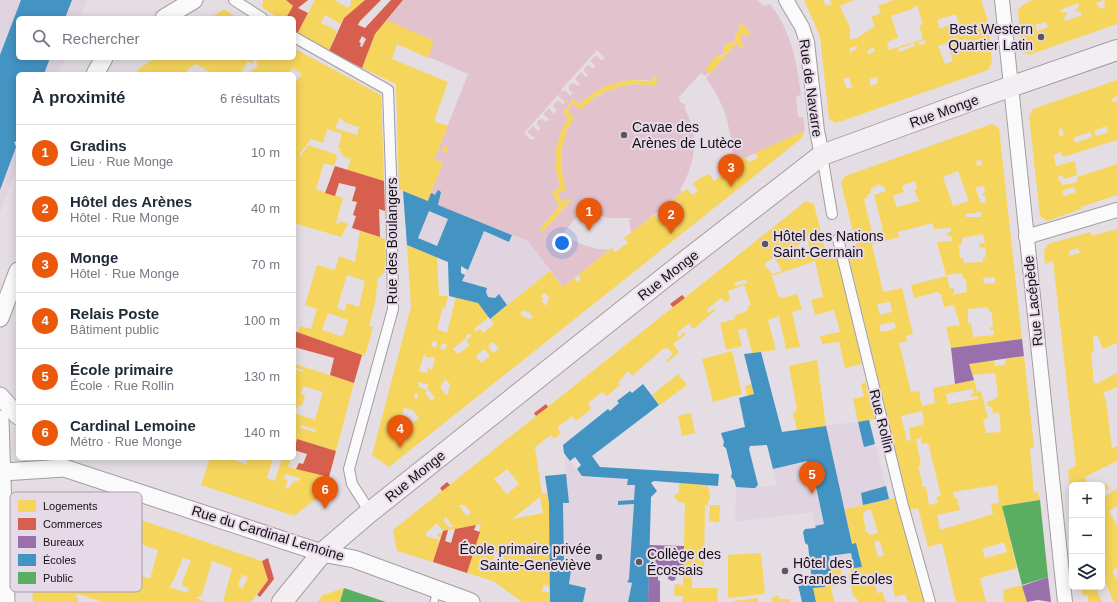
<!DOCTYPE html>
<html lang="fr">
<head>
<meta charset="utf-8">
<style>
  body { margin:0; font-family:Helvetica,sans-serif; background:#f2f2f3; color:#1f2937 }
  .controls { position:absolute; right:12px; bottom:12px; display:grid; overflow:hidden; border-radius:6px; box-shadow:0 2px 10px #0003 }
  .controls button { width:36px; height:36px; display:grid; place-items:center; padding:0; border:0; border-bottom:1px solid #e0e1e3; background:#fff; color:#1f2937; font:20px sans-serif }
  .you { position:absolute; left:562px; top:243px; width:14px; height:14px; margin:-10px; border:3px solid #fff; border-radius:50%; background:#1a73e8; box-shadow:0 0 0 6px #1a73e833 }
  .badge { display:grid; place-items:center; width:26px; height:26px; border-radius:50%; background:#ea580c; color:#fff; font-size:13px; font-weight:700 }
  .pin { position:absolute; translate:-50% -33px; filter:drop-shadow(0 1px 2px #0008) }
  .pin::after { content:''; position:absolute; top:21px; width:14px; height:12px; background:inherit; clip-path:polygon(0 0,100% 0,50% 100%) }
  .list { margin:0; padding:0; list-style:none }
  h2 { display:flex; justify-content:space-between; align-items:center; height:52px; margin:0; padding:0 16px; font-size:17px }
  h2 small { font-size:13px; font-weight:400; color:#747a83 }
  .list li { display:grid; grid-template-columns:26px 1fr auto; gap:12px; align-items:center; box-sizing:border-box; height:56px; padding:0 16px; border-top:1px solid #e0e1e3 }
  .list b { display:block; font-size:15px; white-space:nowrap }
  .list p { margin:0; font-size:13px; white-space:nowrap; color:#747a83 }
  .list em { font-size:13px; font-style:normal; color:#747a83 }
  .icon { flex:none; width:22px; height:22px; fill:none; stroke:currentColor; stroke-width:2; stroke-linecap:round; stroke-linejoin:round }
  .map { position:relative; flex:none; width:1117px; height:602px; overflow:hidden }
  .search { position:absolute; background:#fff; box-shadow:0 2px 10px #0003; left:16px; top:16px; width:280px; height:44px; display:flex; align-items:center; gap:10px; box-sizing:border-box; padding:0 14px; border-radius:6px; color:#747a83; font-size:15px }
  .panel { position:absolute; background:#fff; box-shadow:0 2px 10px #0003; left:16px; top:72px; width:280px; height:388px; border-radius:6px }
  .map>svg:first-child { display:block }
  .built { fill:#e1d4e1 }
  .green { fill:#e2c2cc; fill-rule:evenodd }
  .homes { fill:#f6d55c; fill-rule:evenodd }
  .shops { fill:#d6604d; fill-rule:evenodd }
  .offices { fill:#9970ab }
  .schools { fill:#4393c3; fill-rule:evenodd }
  .public { fill:#5aae61 }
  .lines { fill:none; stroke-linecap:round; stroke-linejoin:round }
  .service-casing { stroke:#a19da1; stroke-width:9 }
  .pedestrian-casing { stroke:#a19da1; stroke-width:12 }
  .minor-casing { stroke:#a19da1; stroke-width:16 }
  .tertiary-casing { stroke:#a19da1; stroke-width:19 }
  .secondary-casing { stroke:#a19da1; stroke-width:22 }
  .service { stroke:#fbfafb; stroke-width:7 }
  .pedestrian { stroke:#fbfafb; stroke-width:10 }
  .minor { stroke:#fbfafb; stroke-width:14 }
  .tertiary { stroke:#fbfafb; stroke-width:17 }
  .secondary { stroke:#f2eef1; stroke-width:20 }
  .poi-dot { fill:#5c575d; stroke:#e7dae8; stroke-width:1.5 }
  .labels { text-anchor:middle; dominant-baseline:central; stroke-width:4; stroke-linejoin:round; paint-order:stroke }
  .poi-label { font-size:14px; fill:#130f14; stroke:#e7dae8; text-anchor:start }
  .street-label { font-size:14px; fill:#130f14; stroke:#e7dae8 }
  .key { fill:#e7dae8; stroke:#a79da8; stroke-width:1 }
  .key-label { font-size:11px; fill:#130f14 }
</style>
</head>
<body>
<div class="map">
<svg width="1117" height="602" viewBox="0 0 1117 602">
  <rect width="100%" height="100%" fill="#e4dee4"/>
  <g class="built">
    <polygon points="0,0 87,0 80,18 18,18 18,58 65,58 58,74 18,74 18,165 0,213"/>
    <polygon points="403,191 528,241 550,271 490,319 478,303 456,297 467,269 407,245"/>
    <polygon points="869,420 889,499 845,509 852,543 862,567 823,570 812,512 735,522 736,487 777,486 764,434"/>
    <polygon points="564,453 582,476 628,479 628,485 635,485 647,602 550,602 549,503 545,476 566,474"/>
  </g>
  <path class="green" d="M 403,0 L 757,0 L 764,6 L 770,4 C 791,31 797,61 801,95 L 796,96 L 798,117 L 803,117 L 805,131 L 733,163 C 732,130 725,104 706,78 L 736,44 L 744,47 L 741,43 L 741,36 L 744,33 L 747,36 L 750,33 L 741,23 L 740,29 L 735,35 L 736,38 L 735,41 L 732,43 L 728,42 L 723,49 L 724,54 L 719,56 L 706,76 L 701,73 L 679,97 L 680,102 L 686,105 L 684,107 C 700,137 696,161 680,190 L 682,192 L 631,233 L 629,220 L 633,218 L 608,218 L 583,210 L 553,245 L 556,248 L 566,237 C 581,245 593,249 609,250 L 563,287 L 528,241 L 428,201 L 443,162 L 434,160 L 468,74 L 376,34 ZM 597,50 L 605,59 L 601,60 L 596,55 L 590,61 L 596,66 L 593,69 L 589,65 L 585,67 L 584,71 L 588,75 L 586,77 L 581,72 L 575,79 L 580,84 L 578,86 L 574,83 L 569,85 L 569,90 L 573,93 L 570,96 L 565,90 L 563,92 L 561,90 ZM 653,77 L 657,78 C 644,86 641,83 627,85 C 609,88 594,97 580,109 L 573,103 L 567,111 L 574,117 C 559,142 559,162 565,190 L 558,193 L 562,202 L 570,198 L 571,200 L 543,232 L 540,229 L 559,206 L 552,192 L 560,187 C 552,162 557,141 568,117 L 563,112 L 573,99 L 579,104 C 599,86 625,76 652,81 ZM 559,94 L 559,97 L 565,102 L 562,104 L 560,101 L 555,102 L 553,107 L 557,110 L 554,114 L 549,108 L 543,114 L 549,119 L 546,122 L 543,119 L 538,120 L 537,125 L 541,128 L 538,131 L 533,126 L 527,132 L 535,138 L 531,140 L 524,133 Z"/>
  <g class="homes">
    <polygon points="263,0 286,0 293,6 286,18 282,15 279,18 262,7"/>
    <polygon points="315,0 334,0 348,8 351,4 351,0 365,0 344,18 340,24 325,15 321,23 337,31 329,51 297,34"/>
    <path d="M 804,0 L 823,0 L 826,6 L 832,4 L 830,0 L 854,0 L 840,6 L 850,28 L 850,39 L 857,38 L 875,26 L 871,17 L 881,13 L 878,6 L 893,0 L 981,0 L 987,17 L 992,63 L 988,70 L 836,123 L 829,119 L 820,36 ZM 917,5 L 923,24 L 919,25 L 923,39 L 889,50 L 887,42 L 898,38 L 891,16 L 912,9 ZM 956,14 L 959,24 L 954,26 L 953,23 L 940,29 L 937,20 ZM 965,39 L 970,42 L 972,45 L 969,46 L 970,49 L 962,52 L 958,42 ZM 925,40 L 926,43 L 919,45 L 918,42 ZM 914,43 L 915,46 L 899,52 L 898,49 ZM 947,43 L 953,61 L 945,64 L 938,46 ZM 857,46 L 857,49 L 850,52 L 849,48 ZM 873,47 L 875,51 L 869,55 L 867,51 ZM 849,77 L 852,87 L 847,89 L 843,79 ZM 877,77 L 878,83 L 870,86 L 870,79 Z"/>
    <path d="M 1033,0 L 1104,0 L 1096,3 L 1101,9 L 1105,7 L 1104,0 L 1117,0 L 1117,24 L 1029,55 L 1022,51 L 1018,11 L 1022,5 ZM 1078,3 L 1079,6 L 1075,11 L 1081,12 L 1082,15 L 1065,21 L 1064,18 L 1068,13 L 1062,12 L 1060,10 ZM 1046,22 L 1048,27 L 1037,31 L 1035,25 Z"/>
    <polygon points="224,9 237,18 210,18 223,10"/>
    <polygon points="387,20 434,41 428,58 397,44 392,59 448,82 434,121 448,126 434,160 443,162 428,201 399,189 396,84 362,68 375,34"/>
    <polygon points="741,23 751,33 747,36 744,33 741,36 741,43 744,47 742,49 736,44 710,74 705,69 717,55 720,57 723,55 725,53 723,49 728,42 732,43 735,41 736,38 735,35 740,29 738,26"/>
    <path d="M 297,50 L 381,95 L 384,181 L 347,170 L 351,159 L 342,156 L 343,154 L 339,152 L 341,149 L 338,148 L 342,134 L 327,129 L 323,143 L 311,139 L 299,155 L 301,156 L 308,145 L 335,154 L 337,158 L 334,166 L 324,163 L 316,189 L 343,198 L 336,223 L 339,224 L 340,221 L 348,224 L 341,237 L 294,223 L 294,84 L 302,74 L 293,68 L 287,74 L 249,74 L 253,68 L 255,69 L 258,65 L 256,63 L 258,60 L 255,59 L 252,64 L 248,61 L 241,73 L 244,74 L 214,74 L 195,64 L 183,74 L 135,74 L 141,67 L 156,58 L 283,58 L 287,60 L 289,58 L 294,58 L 294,53 ZM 340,118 L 346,123 L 359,127 L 357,135 L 335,128 Z"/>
    <polygon points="653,77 658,78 655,86 633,84 618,87 598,95 580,110 573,103 567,111 574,117 567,130 562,149 561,167 566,190 558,193 562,202 570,198 571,200 543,232 540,229 559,206 552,192 560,187 556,170 556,150 561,132 568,117 563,112 573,99 579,104 596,91 608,85 629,80 652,81"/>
    <path d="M 1117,80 L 1117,96 L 1112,99 L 1113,102 L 1117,101 L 1117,140 L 1063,157 L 1061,152 L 1054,155 L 1056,166 L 1075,161 L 1077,175 L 1064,179 L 1062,175 L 1057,178 L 1063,185 L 1078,182 L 1077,177 L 1117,164 L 1117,195 L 1081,207 L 1081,209 L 1047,221 L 1040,216 L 1029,116 L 1033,109 ZM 1106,126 L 1108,132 L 1096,136 L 1094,131 ZM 1062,128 L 1064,135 L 1059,136 L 1059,129 ZM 1090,132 L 1092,137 L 1075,143 L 1073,138 ZM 1074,187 L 1076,192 L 1064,196 L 1062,191 Z"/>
    <path d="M 992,124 L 999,128 L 1022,339 L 951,348 L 946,327 L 960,325 L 954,305 L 944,307 L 941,294 L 937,292 L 914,298 L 911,285 L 947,276 L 950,289 L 954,288 L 954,293 L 951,295 L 967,292 L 966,279 L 963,278 L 962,273 L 946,275 L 937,242 L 952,241 L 952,237 L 948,236 L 947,233 L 951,231 L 951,228 L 934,229 L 933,223 L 898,232 L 899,237 L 872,244 L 883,292 L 902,288 L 913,334 L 906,336 L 907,341 L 899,343 L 911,392 L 919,391 L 922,406 L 935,403 L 933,388 L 974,380 L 977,392 L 981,391 L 988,418 L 983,420 L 986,433 L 1001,432 L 999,412 L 993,414 L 992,407 L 988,406 L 987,402 L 995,399 L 998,396 L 995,373 L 973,375 L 969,364 L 994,360 L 995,366 L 1005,365 L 1005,359 L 1024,356 L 1034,448 L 1030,448 L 1034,493 L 1038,492 L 1040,500 L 1002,506 L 1017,568 L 980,578 L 986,602 L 956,602 L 942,543 L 928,547 L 918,508 L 910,510 L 847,250 L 857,248 L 841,183 L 845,176 ZM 981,160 L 982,165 L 977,166 L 976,161 ZM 958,171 L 969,201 L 953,206 L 943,177 ZM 915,181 L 917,189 L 914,190 L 919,201 L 897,207 L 893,196 L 904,192 L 902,186 ZM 880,184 L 881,187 L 884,186 L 886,191 L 874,195 L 883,230 L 872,233 L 864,199 L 868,197 L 867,195 L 871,193 L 871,188 ZM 984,186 L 985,193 L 982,193 L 983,196 L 985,196 L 986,203 L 981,203 L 975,187 ZM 981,212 L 982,217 L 966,217 L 966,214 ZM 983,234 L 985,243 L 979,244 L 980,248 L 985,247 L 986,256 L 983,259 L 983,262 L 964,263 L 963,258 L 960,258 L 959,245 L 962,244 L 962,238 ZM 995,277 L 995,283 L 984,284 L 983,278 ZM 890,302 L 892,312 L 880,315 L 877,304 ZM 988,307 L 989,311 L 992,313 L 993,327 L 990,327 L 990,330 L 994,330 L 994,335 L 973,337 L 971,323 L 968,323 L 968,309 ZM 894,322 L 896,327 L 892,330 L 881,332 L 879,325 ZM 973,389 L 974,393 L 971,394 L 971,397 L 978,396 L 978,399 L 948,404 L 946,394 ZM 922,411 L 924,421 L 922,425 L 909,428 L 911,440 L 907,441 L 901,416 ZM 921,438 L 922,444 L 928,443 L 941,496 L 936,497 L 938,503 L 929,505 L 926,487 L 923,487 L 918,466 L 921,465 L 916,439 ZM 997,485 L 999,503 L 991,504 L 993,514 L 940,530 L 937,515 L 960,510 L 957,498 L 955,498 L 953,492 ZM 1004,542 L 1007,552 L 985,558 L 982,549 Z"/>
    <path d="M 804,131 L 802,138 L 389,467 L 372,455 L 411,307 L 407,245 L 437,257 L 439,296 L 448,296 L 445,308 L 443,307 L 437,329 L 447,333 L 456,297 L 478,303 L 489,317 L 474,329 L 476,332 L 480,329 L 483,333 L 494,324 L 490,319 L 550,271 L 563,287 L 575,278 L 578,282 L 581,279 L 578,275 L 612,248 L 615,252 L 628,243 L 624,238 L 654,215 L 658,219 L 669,211 L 665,206 L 687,189 L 692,195 L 698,191 L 693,184 L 700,178 L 709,174 L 714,181 L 726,172 L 723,167 L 745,157 L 749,162 L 758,158 L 755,153 ZM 678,200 L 681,204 L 676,209 L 672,204 ZM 545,293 L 549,297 L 546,306 L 541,300 L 543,299 L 541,296 ZM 524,310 L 526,312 L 528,311 L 533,317 L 530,319 L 523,317 L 520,313 ZM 467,334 L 472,335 L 466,341 L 470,345 L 458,354 L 453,349 L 466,338 ZM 433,341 L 437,342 L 436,348 L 431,346 ZM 493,342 L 499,349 L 493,353 L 488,346 ZM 442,343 L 447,345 L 445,350 L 440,349 ZM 484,349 L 490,356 L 481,363 L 476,356 ZM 424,354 L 426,355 L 425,357 L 435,357 L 432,370 L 428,368 L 427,373 L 419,371 ZM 446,379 L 451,386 L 448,389 L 449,393 L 446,395 L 440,387 ZM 418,382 L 429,385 L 427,388 L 435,398 L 431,401 L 425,393 L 427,390 L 419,387 ZM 415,393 L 418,393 L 417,399 L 414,398 ZM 404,408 L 413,410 L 419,418 L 401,432 L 398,431 Z"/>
    <polygon points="444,146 448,147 446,153 442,152"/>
    <path d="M 806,201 L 814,204 L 827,257 L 836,254 L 862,364 L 845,368 L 839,342 L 822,344 L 820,336 L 840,332 L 834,310 L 815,315 L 811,300 L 823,297 L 815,261 L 772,276 L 778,296 L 783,298 L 797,294 L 802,309 L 792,312 L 800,347 L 786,349 L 779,316 L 768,320 L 776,350 L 752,353 L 746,328 L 738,330 L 742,346 L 726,350 L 720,323 L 735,319 L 734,316 L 747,311 L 748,306 L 751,305 L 744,285 L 728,291 L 730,299 L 726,303 L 721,298 L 707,309 L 708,313 L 714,309 L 716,310 L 693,329 L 689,323 L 677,333 L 679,337 L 684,332 L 686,334 L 673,344 L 679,352 L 667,363 L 666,361 L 673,354 L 668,348 L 666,349 L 664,348 L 632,376 L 628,371 L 623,376 L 623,378 L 618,382 L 620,385 L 607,396 L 602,392 L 588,403 L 591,409 L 576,421 L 572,416 L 557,428 L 561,433 L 554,439 L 551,435 L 535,447 L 542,494 L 547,493 L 549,503 L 550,587 L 544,585 L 542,591 L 550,593 L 550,602 L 522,602 L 493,581 L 467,573 L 481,524 L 443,531 L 437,523 L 426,533 L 426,536 L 440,540 L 433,562 L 397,551 L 393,530 ZM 802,234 L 807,238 L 810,251 L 798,255 L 794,249 L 803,241 ZM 774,257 L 782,271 L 772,274 L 764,264 ZM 746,279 L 747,283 L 736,286 L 734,283 ZM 507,469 L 519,484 L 507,494 L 494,479 ZM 540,497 L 543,513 L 512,519 ZM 461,505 L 465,505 L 471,512 L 467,516 L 459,506 ZM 446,517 L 453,527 L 449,527 L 443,520 ZM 496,552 L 503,554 L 505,560 L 502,559 L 497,561 L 493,560 Z"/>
    <path d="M 1117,229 L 1117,343 L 1103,349 L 1097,335 L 1093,336 L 1094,351 L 1091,352 L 1094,383 L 1098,383 L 1117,373 L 1117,387 L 1103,393 L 1106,401 L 1112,448 L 1117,446 L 1117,461 L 1085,477 L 1088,485 L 1072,485 L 1071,499 L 1068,470 L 1076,466 L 1053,261 L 1045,264 L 1044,251 L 1048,244 L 1091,232 L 1091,236 ZM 1078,248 L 1080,253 L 1069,256 L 1069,251 Z"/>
    <path d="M 360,231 L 386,239 L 385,272 L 378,278 L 375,303 L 369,326 L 373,327 L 365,356 L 298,333 L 300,326 L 311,329 L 317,309 L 305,305 L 317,265 L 335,270 L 339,256 L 355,262 ZM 347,275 L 365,281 L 359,307 L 347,303 L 345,311 L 337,308 ZM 328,313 L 348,320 L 343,337 L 322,330 Z"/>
    <polygon points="732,351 742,394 713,402 702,359"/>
    <polygon points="817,360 826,426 797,430 793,413 797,410 789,366"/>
    <path d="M 295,364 L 354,383 L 336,451 L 297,439 L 294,447 L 294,369 L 303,372 L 303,370 L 294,367 ZM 303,386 L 323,392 L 315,420 L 295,413 L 298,405 L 302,406 L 305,396 L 301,394 ZM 301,425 L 316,430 L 315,432 L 300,428 Z"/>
    <polygon points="678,374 687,385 660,405 652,395"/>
    <polygon points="865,381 875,419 858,422 853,399 864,396 861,385"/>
    <polygon points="752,384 754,394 747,396 745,386"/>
    <polygon points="691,413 695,433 682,436 678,416"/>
    <path d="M 210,458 L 227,458 L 246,464 L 248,458 L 273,458 L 267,478 L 275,481 L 282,458 L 291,458 L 288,467 L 329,477 L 325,492 L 294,516 L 201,485 ZM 286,474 L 300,478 L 300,480 L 293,482 L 288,489 L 285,488 L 288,480 L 284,479 Z"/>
    <polygon points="1102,482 1104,486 1107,484 1109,488 1103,491 1105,496 1117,489 1117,506 1109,511 1117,526 1117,568 1112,571 1117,579 1117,602 1114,602 1102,575 1102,485 1097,485"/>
    <polygon points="679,483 708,485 708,489 709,489 710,500 708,501 708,505 705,505 704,576 692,576 692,588 718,588 717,602 682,602 683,596 674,596 675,584 683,585 685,503 678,502 674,496 679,492"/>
    <path d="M 43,495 L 79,499 L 262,561 L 268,580 L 251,602 L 223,602 L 232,568 L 212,561 L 202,595 L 196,598 L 207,602 L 103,602 L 78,594 L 75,597 L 78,597 L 77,601 L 80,602 L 33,602 L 28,510 ZM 54,523 L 59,523 L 57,531 L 61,533 L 58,540 L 52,540 L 51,524 ZM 78,524 L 78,526 L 77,533 L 74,532 L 75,525 ZM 89,530 L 96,534 L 93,542 L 88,541 L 89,537 L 87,536 ZM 117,536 L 158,550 L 150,579 L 119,568 L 119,565 L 134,570 L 141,548 L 121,541 L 118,549 L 113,548 ZM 78,538 L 85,540 L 83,547 L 76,545 ZM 53,547 L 64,550 L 60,562 L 53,562 ZM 183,558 L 191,560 L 182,583 L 183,586 L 189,588 L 188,593 L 169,587 L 174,580 ZM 242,574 L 248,578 L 242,589 L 238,586 Z"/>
    <path d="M 895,498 L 924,602 L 908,602 L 905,594 L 895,597 L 890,575 L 874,578 L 877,593 L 882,592 L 886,602 L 858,602 L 856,597 L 854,598 L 848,574 L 851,574 L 850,568 L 862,567 L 856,543 L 852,544 L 845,509 ZM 871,509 L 878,533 L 870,535 L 866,532 L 863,514 L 865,511 ZM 880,541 L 884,556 L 878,557 L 874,542 Z"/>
    <polygon points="710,505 720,505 719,522 709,521"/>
    <polygon points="438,533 442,534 441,537 437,536"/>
    <polygon points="761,553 765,594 728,598 728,555"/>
    <polygon points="841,569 842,584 831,587 834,602 816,602 813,588 825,587 824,578 830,577 830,570"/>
    <polygon points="1022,585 1027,602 1004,602 1003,590"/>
    <polygon points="1081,587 1095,587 1102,602 1089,602 1087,595 1083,596"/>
    <polygon points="344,588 340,602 318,602 323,595"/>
    <polygon points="779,596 779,599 790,599 791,602 772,602 772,597"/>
    <polygon points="758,598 758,602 734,602 734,601"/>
  </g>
  <g class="shops">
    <polygon points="286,0 308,0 298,8 308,13 297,34 294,33 294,18 286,18 293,6"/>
    <path d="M 365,0 L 381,0 L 360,21 L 358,25 L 365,28 L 391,0 L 403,0 L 375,34 L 362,68 L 329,51 L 344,18 ZM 362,36 L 366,39 L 362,47 L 360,46 L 361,43 L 359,42 Z"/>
    <polygon points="335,166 384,181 385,211 379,209 380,237 352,228 356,216 353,215 357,202 352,201 356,187 339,183 335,196 325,193"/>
    <polygon points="682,295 685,298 673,307 670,304"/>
    <polygon points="294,331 362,355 354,383 330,375 334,358 294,347"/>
    <polygon points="546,404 548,407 536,416 534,413"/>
    <polygon points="297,439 336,451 329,477 296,469 299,463 303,464 307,454 294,450"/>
    <polygon points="447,482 450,485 442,491 440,488"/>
    <polygon points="476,525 474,530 480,532 467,573 433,562 443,531 448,530 445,541 451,543 455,529"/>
    <polygon points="268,558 274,579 260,597 257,595 268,580 262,561"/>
  </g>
  <g class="offices">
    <polygon points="1022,339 1024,356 969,364 974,380 955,384 951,348"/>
    <polygon points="649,545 684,546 683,576 676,576 675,580 672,581 668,579 668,576 658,575 658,580 660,581 660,602 648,602"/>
    <polygon points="1048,577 1051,602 1038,600 1027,602 1022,586"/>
  </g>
  <g class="schools">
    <polygon points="21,0 72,0 65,18 18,18 18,58 50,58 44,74 18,74 18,141 14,142 16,147 0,190 0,55"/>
    <path d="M 438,190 L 441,192 L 438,205 L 512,235 L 509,242 L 484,231 L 468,270 L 461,266 L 461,273 L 465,275 L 462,281 L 487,288 L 486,292 L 488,297 L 495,298 L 499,294 L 507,305 L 490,319 L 478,303 L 449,296 L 448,262 L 407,245 L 403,191 L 428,201 L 431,193 L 435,195 ZM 429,211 L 448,219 L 437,246 L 418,238 Z"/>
    <polygon points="761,352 782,432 826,426 852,544 856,543 862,567 854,568 851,553 829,556 832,570 830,570 830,577 824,578 825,587 813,588 816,602 802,602 798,585 812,582 808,545 805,543 803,532 805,529 816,528 815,526 824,524 814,477 812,477 811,473 812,472 810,462 807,463 807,461 773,469 767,445 750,446 749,449 758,485 755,488 752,488 736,487 734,480 731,477 732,473 726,448 723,446 724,442 721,433 745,427 739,398 754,394 744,354"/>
    <polygon points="643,384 659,405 592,456 600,467 719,474 718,486 654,481 651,483 657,491 651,497 648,602 628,602 632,583 627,582 629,579 634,504 618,505 618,501 634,500 635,485 627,485 628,479 582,476 577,469 581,465 575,457 570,461 564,453 563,445 608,409 610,411 619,403 617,401 630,391 632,393"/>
    <polygon points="869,420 875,444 864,447 858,422"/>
    <polygon points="566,474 569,503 563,503 564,563 572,564 569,584 586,588 583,602 550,602 549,503 545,476"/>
    <polygon points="886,486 889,499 863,505 861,493"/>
  </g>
  <g class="public">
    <polygon points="1040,500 1048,577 1022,585 1002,506"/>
    <polygon points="344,588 386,602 340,602"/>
  </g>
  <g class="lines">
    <defs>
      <polyline id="service" points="434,602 437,591"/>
      <g id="pedestrian">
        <polyline points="234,0 262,18"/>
        <polyline points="294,37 388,90 391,175 393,309 349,469 352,484 370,512"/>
        <polyline points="822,155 832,214"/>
        <polyline points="838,239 902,502 930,602"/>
      </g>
      <g id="minor">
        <polyline points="786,0 802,27 807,42 817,131 822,155"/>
        <polyline points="1002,0 1065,602"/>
        <polyline points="1026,237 1117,210"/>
      </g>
      <g id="tertiary">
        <polyline points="164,18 194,0"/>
        <polyline points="95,74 104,58"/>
        <polyline points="0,318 18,271"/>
        <polyline points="0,396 18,416"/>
        <polyline points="0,419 6,602"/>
        <polyline points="3,472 64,468 322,553 354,559 471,602"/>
      </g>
      <polyline id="secondary" points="282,602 322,553 370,512 670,273 822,155 975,99 1117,50"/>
    </defs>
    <use href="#service" class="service-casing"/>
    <use href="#pedestrian" class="pedestrian-casing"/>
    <use href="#minor" class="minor-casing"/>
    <use href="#tertiary" class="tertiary-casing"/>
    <use href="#secondary" class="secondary-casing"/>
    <use href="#service" class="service"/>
    <use href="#pedestrian" class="pedestrian"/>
    <use href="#minor" class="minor"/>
    <use href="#tertiary" class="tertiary"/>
    <use href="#secondary" class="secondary"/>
  </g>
  <g class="poi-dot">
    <circle cx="1041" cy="37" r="4"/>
    <circle cx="624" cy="135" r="4"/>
    <circle cx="765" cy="244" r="4"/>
    <circle cx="599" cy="557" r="4"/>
    <circle cx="639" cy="562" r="4"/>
    <circle cx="785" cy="571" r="4"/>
  </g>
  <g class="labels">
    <g class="poi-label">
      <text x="1033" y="29" text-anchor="end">Best Western<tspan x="1033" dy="16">Quartier Latin</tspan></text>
      <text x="632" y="127">Cavae des<tspan x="632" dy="16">Arènes de Lutèce</tspan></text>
      <text x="773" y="236">Hôtel des Nations<tspan x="773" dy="16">Saint-Germain</tspan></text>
      <text x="591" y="549" text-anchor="end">École primaire privée<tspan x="591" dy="16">Sainte-Geneviève</tspan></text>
      <text x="647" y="554">Collège des<tspan x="647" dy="16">Écossais</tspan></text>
      <text x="793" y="563">Hôtel des<tspan x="793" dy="16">Grandes Écoles</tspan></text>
    </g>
    <g class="street-label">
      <text transform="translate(811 88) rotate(82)">Rue de Navarre</text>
      <text transform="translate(944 111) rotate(-20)">Rue Monge</text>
      <text transform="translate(392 241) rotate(-90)">Rue des Boulangers</text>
      <text transform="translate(668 275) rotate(-38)">Rue Monge</text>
      <text transform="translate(1033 301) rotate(-96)">Rue Lacépède</text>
      <text transform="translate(882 421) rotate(76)">Rue Rollin</text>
      <text transform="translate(415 476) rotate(-39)">Rue Monge</text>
      <text transform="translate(268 533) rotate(17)">Rue du Cardinal Lemoine</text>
    </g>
  </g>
  <rect x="10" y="492" width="132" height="100" rx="6" class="key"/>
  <rect x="18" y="500" width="18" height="12" fill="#f6d55c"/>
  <rect x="18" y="518" width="18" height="12" fill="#d6604d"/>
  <rect x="18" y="536" width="18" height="12" fill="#9970ab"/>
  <rect x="18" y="554" width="18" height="12" fill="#4393c3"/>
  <rect x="18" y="572" width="18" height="12" fill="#5aae61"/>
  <g class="key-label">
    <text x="43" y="510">Logements</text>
    <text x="43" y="528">Commerces</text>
    <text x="43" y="546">Bureaux</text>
    <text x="43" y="564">Écoles</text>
    <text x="43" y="582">Public</text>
  </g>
</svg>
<div class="controls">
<button>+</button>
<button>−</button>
<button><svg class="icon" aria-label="layers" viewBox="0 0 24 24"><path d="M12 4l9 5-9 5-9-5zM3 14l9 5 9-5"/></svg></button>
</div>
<div class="you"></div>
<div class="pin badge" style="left:589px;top:231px">1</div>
<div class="pin badge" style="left:671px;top:234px">2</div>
<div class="pin badge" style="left:731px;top:187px">3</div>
<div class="pin badge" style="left:400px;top:448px">4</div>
<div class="pin badge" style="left:812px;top:494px">5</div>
<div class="pin badge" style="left:325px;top:509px">6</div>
<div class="search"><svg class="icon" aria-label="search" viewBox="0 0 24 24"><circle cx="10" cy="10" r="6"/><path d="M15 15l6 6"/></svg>Rechercher</div>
<section class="panel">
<h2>À proximité<small>6 résultats</small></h2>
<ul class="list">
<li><span class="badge">1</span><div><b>Gradins</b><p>Lieu · Rue Monge</p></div><em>10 m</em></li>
<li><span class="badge">2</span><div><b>Hôtel des Arènes</b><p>Hôtel · Rue Monge</p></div><em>40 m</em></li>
<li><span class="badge">3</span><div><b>Monge</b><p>Hôtel · Rue Monge</p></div><em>70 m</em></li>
<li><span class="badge">4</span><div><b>Relais Poste</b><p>Bâtiment public</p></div><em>100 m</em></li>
<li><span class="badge">5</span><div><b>École primaire</b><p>École · Rue Rollin</p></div><em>130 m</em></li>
<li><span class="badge">6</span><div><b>Cardinal Lemoine</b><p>Métro · Rue Monge</p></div><em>140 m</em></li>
</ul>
</section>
</div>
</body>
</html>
